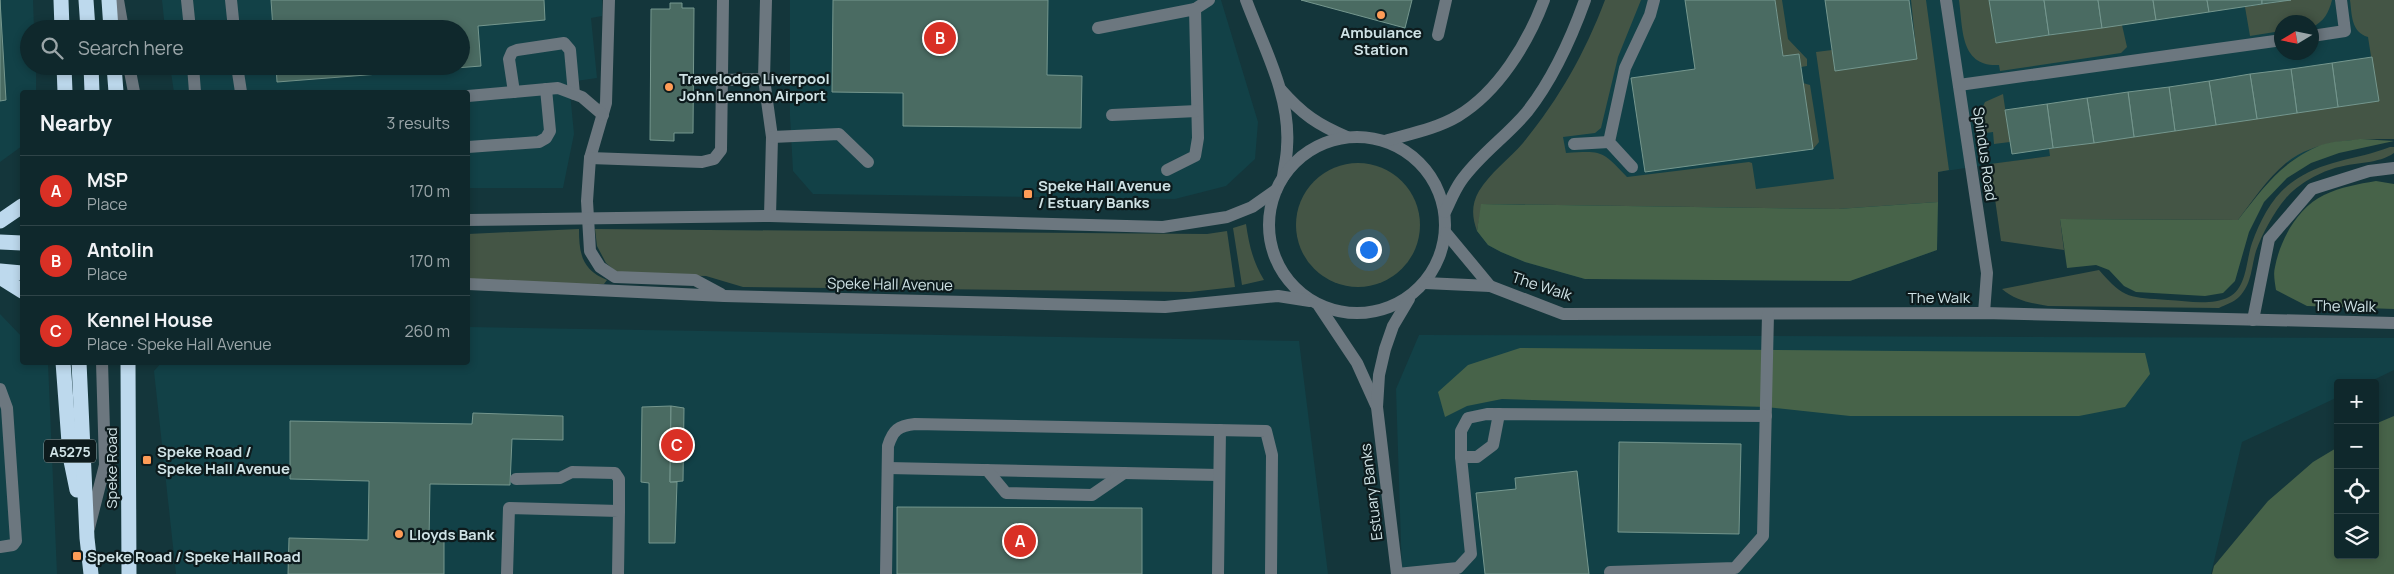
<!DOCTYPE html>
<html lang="en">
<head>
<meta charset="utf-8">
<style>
  body { margin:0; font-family:Manrope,sans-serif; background:#1d3438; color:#f1f3f6 }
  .controls { position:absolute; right:15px; bottom:15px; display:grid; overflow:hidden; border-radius:5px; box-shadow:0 2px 8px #0003 }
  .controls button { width:45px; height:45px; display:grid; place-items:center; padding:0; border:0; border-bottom:1px solid #2f4448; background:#0f282c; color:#f1f3f6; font:25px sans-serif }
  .compass { position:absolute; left:2274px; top:15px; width:45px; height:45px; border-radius:50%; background:#0f282c; box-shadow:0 2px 8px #0003; rotate:260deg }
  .you { position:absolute; left:1368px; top:249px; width:18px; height:18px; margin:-12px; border:4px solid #fff; border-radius:50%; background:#1a73e8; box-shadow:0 0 0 8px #1a73e833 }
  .badge { display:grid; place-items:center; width:32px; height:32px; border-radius:50%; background:#d93025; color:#fff; font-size:16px; font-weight:700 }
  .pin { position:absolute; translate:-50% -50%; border:2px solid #fff; box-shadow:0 1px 5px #0006 }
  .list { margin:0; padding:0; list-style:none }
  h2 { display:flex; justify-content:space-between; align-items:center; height:65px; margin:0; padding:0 20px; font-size:21px }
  h2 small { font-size:16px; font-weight:400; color:#9ba6a9 }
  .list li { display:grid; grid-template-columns:32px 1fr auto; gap:15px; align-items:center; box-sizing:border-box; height:70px; padding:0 20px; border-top:1px solid #2f4448 }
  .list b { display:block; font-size:19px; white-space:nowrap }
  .list p { margin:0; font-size:16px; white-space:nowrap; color:#9ba6a9 }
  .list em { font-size:16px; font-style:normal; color:#9ba6a9 }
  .icon { flex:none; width:28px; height:28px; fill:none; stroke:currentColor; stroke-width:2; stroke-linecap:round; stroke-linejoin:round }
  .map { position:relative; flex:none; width:2394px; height:574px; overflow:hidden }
  .search { position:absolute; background:#0f282c; box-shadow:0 2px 8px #0003; left:20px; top:20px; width:450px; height:55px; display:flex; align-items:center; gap:12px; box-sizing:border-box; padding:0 18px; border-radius:28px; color:#9ba6a9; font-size:19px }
  .panel { position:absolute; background:#0f282c; box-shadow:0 2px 8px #0003; left:20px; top:90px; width:450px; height:275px; border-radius:5px }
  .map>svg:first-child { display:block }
  .built { fill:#124147; fill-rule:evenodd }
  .green { fill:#445545 }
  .forest { fill:#476349 }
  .building { fill:#4a6b62; stroke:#75978e }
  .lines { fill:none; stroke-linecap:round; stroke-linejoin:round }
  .minor { stroke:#6c777f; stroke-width:12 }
  .highway { stroke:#bdd9ed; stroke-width:15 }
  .poi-dot { fill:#fe9c57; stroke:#0d1b1d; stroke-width:2 }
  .labels { text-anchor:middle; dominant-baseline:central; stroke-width:4.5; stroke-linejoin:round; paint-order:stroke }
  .shield { fill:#0d1b1d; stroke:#95a6a9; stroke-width:1 }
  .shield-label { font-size:14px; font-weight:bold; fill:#cfe2e5 }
  .poi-label { font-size:15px; font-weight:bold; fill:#cfe2e5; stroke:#0d1b1d; text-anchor:start }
  .street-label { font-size:15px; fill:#cfe2e5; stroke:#0d1b1d }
</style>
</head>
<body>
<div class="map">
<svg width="2394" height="574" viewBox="0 0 2394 574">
  <rect width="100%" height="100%" fill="#14363b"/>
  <g class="built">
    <polygon points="0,0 33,0 34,29 29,29 29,66 36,66 36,92 22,92 22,146 0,162"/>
    <polygon points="162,0 602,0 602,16 591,18 597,78 569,82 574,134 563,188 468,188 468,92 174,92 170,66 461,66 461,29 165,29"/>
    <polygon points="790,0 1221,0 1258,122 1255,159 1226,186 1175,199 813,194 793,171 790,116"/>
    <path d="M 1614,0 L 2394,0 L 2394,139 L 2360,139 L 2322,145 L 2287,163 L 2050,156 L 1938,172 L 1937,250 L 1850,281 L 1585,279 L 1525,262 L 1501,252 L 1488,245 L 1477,231 L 1542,138 ZM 2282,22 L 2312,22 L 2312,52 L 2282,52 Z"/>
    <polygon points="0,314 22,337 22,362 48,363 57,574 0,574"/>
    <polygon points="468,327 1299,341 1328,574 176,574 154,371 162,362 468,362"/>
    <polygon points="1419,335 2394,338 2394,370 2367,383 2338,383 2338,397 2242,442 2211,574 1402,574 1396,389"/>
  </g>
  <g class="green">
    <path d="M 1605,0 L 1641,0 L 1618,57 L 1601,128 L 1595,133 L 1563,137 L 1566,153 C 1603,151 1601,150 1627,177 L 1749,162 L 1752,163 L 1756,189 L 1834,179 L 1816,52 L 1832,50 L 1835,71 L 1917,59 L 1911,0 L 1926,0 L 1949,170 L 1938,172 L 1938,202 L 1838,209 L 1482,204 L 1477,231 C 1472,217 1471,205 1479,191 C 1490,173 1509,159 1523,143 C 1559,99 1585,53 1605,0 Z"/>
    <polygon points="1775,0 1782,0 1788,39 1807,59 1807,66 1801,67 1799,54 1783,56"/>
    <path d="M 1959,0 L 1989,0 L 1996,43 L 2122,25 L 2127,47 L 2121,53 L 2000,71 L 1999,65 C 1960,67 1963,29 1959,0 Z"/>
    <path d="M 2291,0 L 2332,0 C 2329,12 2324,22 2312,27 L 2312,22 L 2282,22 L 2281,31 L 2250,36 L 2245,7 Z"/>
    <path d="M 2350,0 L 2394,0 L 2394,139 C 2358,139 2316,139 2286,163 C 2267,179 2253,200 2238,220 L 2060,219 L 2064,250 L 2001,241 L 1990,164 L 2050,156 L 2049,149 L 2378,101 L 2368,37 C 2351,32 2352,15 2350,0 Z"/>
    <polygon points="1803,83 1810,85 1819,142 1813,149"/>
    <polygon points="2003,94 2010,142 1994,144 1993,132 1979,134 1978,117 1985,102"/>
    <path d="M 2390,147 L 2394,147 L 2394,153 C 2378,164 2357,162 2339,167 C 2321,171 2298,184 2286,198 C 2274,212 2262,234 2256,251 C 2251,268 2252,284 2239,297 C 2234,302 2225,305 2219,308 L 2048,306 C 2031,303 2016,301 2002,289 L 2099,270 C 2125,300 2130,297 2168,300 C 2187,301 2211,306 2229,297 C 2247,288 2246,260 2252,243 C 2260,221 2272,197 2291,183 C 2321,160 2357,160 2390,147 Z"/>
    <circle cx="1358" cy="225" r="62"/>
    <path d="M 1246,224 C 1249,245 1253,262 1264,280 L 1242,285 L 1233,228 Z"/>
    <path d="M 579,229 C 579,254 582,270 607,280 L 604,284 L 468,283 L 468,234 Z"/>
    <polygon points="595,229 1207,234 1227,231 1235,287 1190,292 743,287 706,276 619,274 606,263 597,246"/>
  </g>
  <g class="forest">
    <path d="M 2360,139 L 2394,141 L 2339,153 L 2311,163 L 2287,178 L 2264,202 L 2249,232 L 2235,281 L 2223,293 L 2205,296 L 2136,292 L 2124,286 L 2109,270 L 2096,265 L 2067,268 L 2060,219 L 2238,220 C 2263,188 2282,161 2321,145 C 2333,141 2347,141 2360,139 Z"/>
    <path d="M 2376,181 L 2394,184 L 2394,309 L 2307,306 L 2276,290 C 2275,283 2273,274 2275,267 C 2280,240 2298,207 2324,195 C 2341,187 2358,184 2376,181 Z"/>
    <polygon points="1938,202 1937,250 1850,281 1585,279 1525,262 1501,252 1488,245 1477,231 1481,204 1838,209"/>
    <polygon points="1520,348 2145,353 2150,374 2125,407 2079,416 1850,416 1766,407 1502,399 1467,406 1445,417 1438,392 1468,365"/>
    <polygon points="2394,416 2394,574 2212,574 2214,566 2268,501 2313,462 2338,447 2338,555 2375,555 2375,424"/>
  </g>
  <g class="building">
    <polygon points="0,0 6,100 0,101"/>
    <polygon points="271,0 544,0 545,20 478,26 481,66 277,82 276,66 461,66 461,29 273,29"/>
    <polygon points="833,0 1048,0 1047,75 1082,76 1081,128 903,126 903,93 832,92"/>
    <polygon points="1301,0 1412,0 1405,28"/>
    <polygon points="1685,0 1775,0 1783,56 1799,54 1813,149 1645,172 1631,78 1695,69"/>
    <polygon points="1825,0 1909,0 1917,59 1835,71"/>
    <polygon points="1989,0 2044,0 2049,35 1996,43"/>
    <polygon points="2044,0 2098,0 2102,28 2049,35"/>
    <polygon points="2098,0 2153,0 2156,20 2102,28"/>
    <polygon points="2153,0 2207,0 2209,12 2156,20"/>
    <polygon points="2207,0 2262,0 2262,4 2209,12"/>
    <polygon points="2262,0 2291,0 2262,4"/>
    <polygon points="670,3 682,3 682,8 694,8 693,133 674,133 674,141 650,140 651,9 670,9"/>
    <polygon points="2372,57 2379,101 2338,107 2332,63"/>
    <polygon points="2332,63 2338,107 2297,113 2291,69"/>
    <polygon points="2291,69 2297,113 2257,119 2250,74"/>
    <polygon points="2250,74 2257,119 2216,125 2209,81"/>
    <polygon points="2209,81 2216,125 2175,131 2169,87"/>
    <polygon points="2169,87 2175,131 2134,137 2128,92"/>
    <polygon points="2128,92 2134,137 2094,143 2087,98"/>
    <polygon points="2087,98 2094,143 2053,148 2047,104"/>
    <polygon points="2047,104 2053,148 2012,154 2005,110"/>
    <polygon points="671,406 670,482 677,482 675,543 649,543 649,483 641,482 642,407"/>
    <polygon points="671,406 684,408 683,481 670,482"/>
    <polygon points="473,413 563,416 563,440 512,439 510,485 430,484 429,541 444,541 444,574 288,574 289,538 368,540 369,481 290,479 290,421 472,424"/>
    <polygon points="1619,442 1741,444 1739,534 1618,532"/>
    <polygon points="1577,471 1589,574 1485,574 1476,493 1516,489 1515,478"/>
    <polygon points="897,507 1142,508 1142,574 897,574"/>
  </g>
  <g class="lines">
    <g class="minor">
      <polyline points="118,0 123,29"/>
      <polyline points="187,0 190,29"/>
      <polyline points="231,0 234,29"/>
      <polyline points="609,0 606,103 590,158 587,201 590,251 600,267 615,277 695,280 721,294"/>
      <path d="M 1246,0 C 1263,46 1291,96 1287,147 C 1287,157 1284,167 1283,177"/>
      <polyline points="1946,0 1987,273 1984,313"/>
      <polyline points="1195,9 1209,0"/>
      <polyline points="1098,28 1195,9 1198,138 1195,156 1167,170"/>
      <polyline points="1438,35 1446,0"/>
      <polyline points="2312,36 2345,31 2341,0"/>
      <polyline points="129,66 134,92"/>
      <polyline points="193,66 195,92"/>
      <polyline points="237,66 241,92"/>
      <polyline points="764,79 772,137 770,216"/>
      <polyline points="721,80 764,79 766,0"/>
      <polyline points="1959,85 2282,40"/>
      <path d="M 1281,90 C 1302,114 1318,125 1347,137"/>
      <polyline points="514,92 509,59 512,52 517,50 564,43 570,50 574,94"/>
      <polyline points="468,96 558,88 582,97 603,115"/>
      <polyline points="1112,115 1197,111"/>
      <circle cx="1357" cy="225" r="88"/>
      <polyline points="772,137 839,134 868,162"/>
      <path d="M 1385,141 C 1409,134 1436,129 1458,116 C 1498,92 1528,43 1544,0"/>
      <polyline points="1574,144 1609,142"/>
      <polyline points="468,147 539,142 546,138 550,131 546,89"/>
      <polyline points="590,158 702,162 714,159 721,150 723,0"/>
      <polyline points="1632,167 1609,142 1625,68 1650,15 1654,0"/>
      <path d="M 1445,212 C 1450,202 1454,191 1461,181 C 1479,155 1506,137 1527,112 C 1553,79 1571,39 1585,0"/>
      <polyline points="468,220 770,216 1163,227 1227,217 1252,207 1276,190"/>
      <polyline points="1446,233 1490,286"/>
      <polyline points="1425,283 1490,286 1563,314 1984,313 2394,323"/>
      <polyline points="468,284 724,296 1165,307 1278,296 1310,301"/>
      <polyline points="1319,306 1357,363 1376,405"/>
      <polyline points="2253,320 2269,239 2312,189 2369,171 2394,168"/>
      <polyline points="0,389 7,408 16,541 13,545 0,547"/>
      <polyline points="1461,457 1477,457 1493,445 1499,414"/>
      <polyline points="888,468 1219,475"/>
      <polyline points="987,470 1006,493 1092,495 1124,473"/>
      <polyline points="516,479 560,478 572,472 615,473 619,479 619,511"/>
      <polyline points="89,528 105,465 102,362"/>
      <polyline points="1610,572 1735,568 1763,536 1768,314"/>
      <polyline points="507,574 509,508 619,511 618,574"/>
      <path d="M 886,574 L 888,446 C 893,430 898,426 915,424 L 1266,431 L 1272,455 L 1271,574"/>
      <polyline points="1218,574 1220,430"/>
      <polyline points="1397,574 1458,568 1471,554 1461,457 1461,431 1468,418 1487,414 1766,416"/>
      <polyline points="1397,574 1377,407 1379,375 1385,349 1393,326 1409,299"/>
    </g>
    <g class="highway">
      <polyline points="61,0 62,29"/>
      <polyline points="86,0 88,29"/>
      <polyline points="109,0 111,29"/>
      <polyline points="64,66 65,92"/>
      <polyline points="91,66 92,92"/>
      <polyline points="114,66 116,92"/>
      <polyline points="0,221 22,206"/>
      <polyline points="0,242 22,243"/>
      <polyline points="0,271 22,273"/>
      <polyline points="0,277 22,291"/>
      <polyline points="63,362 70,456 77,490"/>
      <polyline points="79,362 87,538 91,574"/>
      <polyline points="128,362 129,574"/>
    </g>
  </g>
  <g class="poi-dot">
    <circle cx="1381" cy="15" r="5"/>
    <circle cx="669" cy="87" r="5"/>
    <rect x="1023" y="189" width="10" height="10" rx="2.5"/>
    <rect x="142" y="455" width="10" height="10" rx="2.5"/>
    <circle cx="399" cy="534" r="5"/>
    <rect x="72" y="551" width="10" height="10" rx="2.5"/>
  </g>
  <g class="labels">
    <rect class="shield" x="44" y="439.5" width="52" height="23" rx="4"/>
    <g class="shield-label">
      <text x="70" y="451">A5275</text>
    </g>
    <g class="poi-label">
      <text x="1381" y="32" text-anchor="middle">Ambulance<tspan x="1381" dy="17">Station</tspan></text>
      <text x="679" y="78">Travelodge Liverpool<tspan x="679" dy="17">John Lennon Airport</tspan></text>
      <text x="1038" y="185">Speke Hall Avenue<tspan x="1038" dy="17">/ Estuary Banks</tspan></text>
      <text x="157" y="451">Speke Road /<tspan x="157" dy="17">Speke Hall Avenue</tspan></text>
      <text x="409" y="534">Lloyds Bank</text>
      <text x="87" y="556">Speke Road / Speke Hall Road</text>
    </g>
    <g class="street-label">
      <text transform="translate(1985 154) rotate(82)">Spindus Road</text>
      <text transform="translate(890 284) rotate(1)">Speke Hall Avenue</text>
      <text transform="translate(1542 286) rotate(18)">The Walk</text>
      <text x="1939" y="297">The Walk</text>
      <text transform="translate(2345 306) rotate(1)">The Walk</text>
      <text transform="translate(111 468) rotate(-90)">Speke Road</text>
      <text transform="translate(1371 492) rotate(-97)">Estuary Banks</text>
    </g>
  </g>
</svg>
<div class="controls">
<button>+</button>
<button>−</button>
<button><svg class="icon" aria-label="locate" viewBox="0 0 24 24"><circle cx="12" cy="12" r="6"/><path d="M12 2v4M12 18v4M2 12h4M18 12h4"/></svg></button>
<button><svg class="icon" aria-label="layers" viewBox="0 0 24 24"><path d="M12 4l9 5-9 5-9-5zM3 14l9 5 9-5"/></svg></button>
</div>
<svg class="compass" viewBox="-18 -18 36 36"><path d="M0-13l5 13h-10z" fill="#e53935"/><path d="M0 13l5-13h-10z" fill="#9ba6a9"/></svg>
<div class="you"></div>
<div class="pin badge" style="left:1020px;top:541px">A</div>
<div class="pin badge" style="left:940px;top:38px">B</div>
<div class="pin badge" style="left:677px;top:445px">C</div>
<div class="search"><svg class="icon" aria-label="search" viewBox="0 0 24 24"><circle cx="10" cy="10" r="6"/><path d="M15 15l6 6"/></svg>Search here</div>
<section class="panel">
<h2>Nearby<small>3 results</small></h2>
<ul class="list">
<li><span class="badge">A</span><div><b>MSP</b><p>Place</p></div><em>170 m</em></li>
<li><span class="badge">B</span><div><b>Antolin</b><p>Place</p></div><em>170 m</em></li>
<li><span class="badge">C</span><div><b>Kennel House</b><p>Place · Speke Hall Avenue</p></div><em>260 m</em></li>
</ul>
</section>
</div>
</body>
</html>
